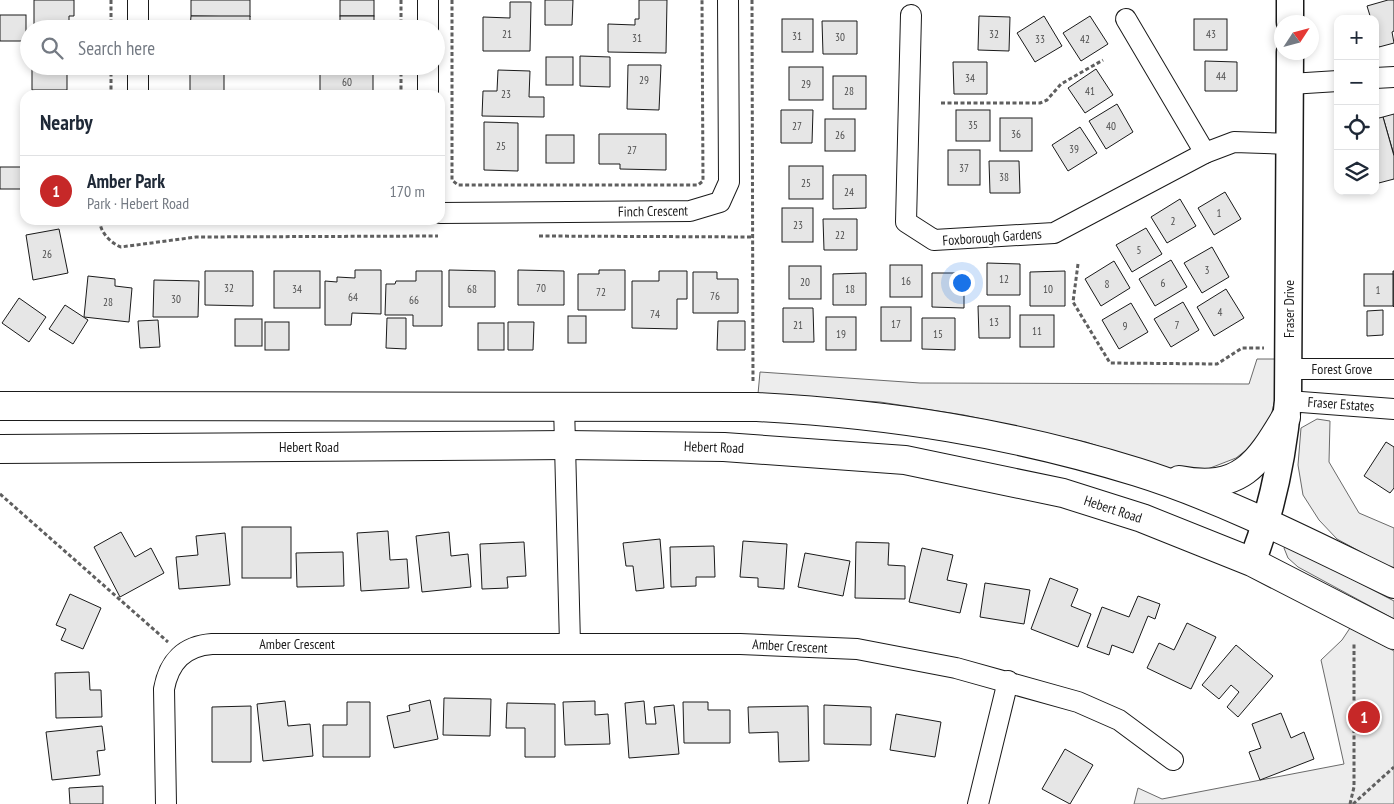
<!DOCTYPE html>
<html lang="en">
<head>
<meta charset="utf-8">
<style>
  body { margin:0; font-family:"PT Sans Narrow",sans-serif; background:#f2f2f3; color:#1f2937 }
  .controls { position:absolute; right:15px; top:15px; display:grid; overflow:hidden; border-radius:10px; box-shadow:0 2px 8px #0003 }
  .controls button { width:45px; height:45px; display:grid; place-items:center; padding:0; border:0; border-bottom:1px solid #e0e1e3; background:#fff; color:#1f2937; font:25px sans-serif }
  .compass { position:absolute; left:1274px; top:15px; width:45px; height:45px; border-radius:50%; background:#fff; box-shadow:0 2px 8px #0003; rotate:54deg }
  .you { position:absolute; left:961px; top:282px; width:18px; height:18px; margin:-12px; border:4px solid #fff; border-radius:50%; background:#1a73e8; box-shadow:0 0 0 8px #1a73e833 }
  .badge { display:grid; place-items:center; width:32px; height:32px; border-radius:50%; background:#c62828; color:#fff; font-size:16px; font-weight:700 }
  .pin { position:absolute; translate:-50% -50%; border:2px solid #fff; box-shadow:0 1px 5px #0006 }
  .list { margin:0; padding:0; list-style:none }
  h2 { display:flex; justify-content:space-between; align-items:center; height:65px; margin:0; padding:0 20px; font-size:21px }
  h2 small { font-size:16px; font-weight:400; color:#747a83 }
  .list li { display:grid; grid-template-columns:32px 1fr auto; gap:15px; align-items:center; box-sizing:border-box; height:70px; padding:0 20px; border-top:1px solid #e0e1e3 }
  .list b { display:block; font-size:19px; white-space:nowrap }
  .list p { margin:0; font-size:16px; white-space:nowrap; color:#747a83 }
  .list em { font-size:16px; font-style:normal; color:#747a83 }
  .icon { flex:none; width:28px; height:28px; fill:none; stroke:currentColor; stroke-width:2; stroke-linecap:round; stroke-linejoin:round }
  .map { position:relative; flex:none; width:1394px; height:804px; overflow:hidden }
  .search { position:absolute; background:#fff; box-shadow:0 2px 8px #0003; left:20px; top:20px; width:425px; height:55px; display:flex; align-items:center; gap:12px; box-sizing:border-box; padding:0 18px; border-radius:28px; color:#747a83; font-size:19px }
  .panel { position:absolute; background:#fff; box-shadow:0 2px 8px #0003; left:20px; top:90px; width:425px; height:135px; border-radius:15px }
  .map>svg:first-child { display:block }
  .built { fill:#ededed; stroke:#6a6a6a }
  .building { fill:#e6e6e6; stroke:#1a1a1a }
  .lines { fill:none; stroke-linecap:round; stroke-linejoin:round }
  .minor-casing { stroke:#1a1a1a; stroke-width:22 }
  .tertiary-casing { stroke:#1a1a1a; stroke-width:29 }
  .secondary-casing { stroke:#1a1a1a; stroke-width:30 }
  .path { stroke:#5f5f5f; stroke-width:3; stroke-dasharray:4 2.5; stroke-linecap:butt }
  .minor { stroke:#fff; stroke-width:20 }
  .tertiary { stroke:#fff; stroke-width:26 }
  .secondary { stroke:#fff; stroke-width:28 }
  .labels { text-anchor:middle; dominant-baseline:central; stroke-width:4; stroke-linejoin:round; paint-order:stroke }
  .number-label { font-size:11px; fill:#4d4d4d }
  .street-label { font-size:14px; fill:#1a1a1a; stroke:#fff }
</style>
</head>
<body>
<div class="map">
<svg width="1394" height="804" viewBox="0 0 1394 804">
  <rect width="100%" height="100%" fill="#fff"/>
  <g class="built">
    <polygon points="1257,359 1278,359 1278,387 1270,420 1255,443 1236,458 1205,470 1176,472 1086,442 964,415 880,402 758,394 760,372 920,383 1249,384"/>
    <polygon points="1317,419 1330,421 1329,462 1359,513 1394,528 1394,570 1337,539 1319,520 1303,495 1298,465 1301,428"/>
    <polygon points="1286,545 1394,601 1394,619 1298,567 1288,558 1284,548"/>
    <polygon points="1350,628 1394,651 1394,804 1134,804 1138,788 1162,799 1344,764 1321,660 1342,640"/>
  </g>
  <g class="building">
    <polygon points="34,0 74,0 74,16 69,16 69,29 34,29"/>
    <polygon points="191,0 250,0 250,17 191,16"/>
    <rect x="340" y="0" width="34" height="16"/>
    <polygon points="545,0 573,0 572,25 545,25"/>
    <polygon points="639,0 667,0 666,53 608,52 608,24 635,25 635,19 639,19"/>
    <polygon points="1388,0 1394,0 1394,31 1392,32 1394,43 1379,47 1375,34 1375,19 1371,19 1367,6"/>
    <polygon points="510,2 531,2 530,51 483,51 483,17 510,18"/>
    <rect x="0" y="15" width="26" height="26"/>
    <polygon points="191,16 250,16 250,29 190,29"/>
    <rect x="340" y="16" width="34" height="13"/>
    <polygon points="979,16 1010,17 1009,51 978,50"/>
    <polygon points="1044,16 1062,46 1035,62 1017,33"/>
    <polygon points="1090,16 1108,44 1081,61 1063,33"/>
    <rect x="782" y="19" width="31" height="33"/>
    <rect x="1194" y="19" width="33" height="31"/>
    <polygon points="822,21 857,21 857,54 823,54"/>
    <polygon points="580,56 610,57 610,87 580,86"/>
    <rect x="546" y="57" width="27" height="28"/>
    <polygon points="1205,61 1237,62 1237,91 1205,91"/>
    <polygon points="953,62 987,62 987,94 954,94"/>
    <polygon points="628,65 661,65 659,110 627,109"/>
    <polygon points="32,66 72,66 72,73 67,72 67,90 32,90"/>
    <rect x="190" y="66" width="34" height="29"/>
    <polygon points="373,66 373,95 320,95 320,69"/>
    <rect x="789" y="67" width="34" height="33"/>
    <polygon points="1096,69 1113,95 1085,113 1068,88"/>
    <polygon points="498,70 530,71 529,97 544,97 544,117 482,116 483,91 497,91"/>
    <rect x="833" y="76" width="33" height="33"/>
    <rect x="246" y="91" width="29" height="4"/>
    <polygon points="1117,104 1133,132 1106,149 1089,121"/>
    <polygon points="781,110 813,110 812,143 781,143"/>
    <rect x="956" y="110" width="34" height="31"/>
    <rect x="24" y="113" width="1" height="47"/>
    <polygon points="1394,114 1394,155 1383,117"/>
    <polygon points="1383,117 1394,156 1394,179 1375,184 1375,151 1378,150 1375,140 1375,119"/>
    <rect x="1000" y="118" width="32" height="33"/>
    <rect x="825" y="119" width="30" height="32"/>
    <polygon points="484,122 518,123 518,171 484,170"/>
    <polygon points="1080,127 1097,153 1068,171 1052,145"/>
    <polygon points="599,134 666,134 666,170 620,169 620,164 599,164"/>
    <rect x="546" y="135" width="28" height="28"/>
    <rect x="948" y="150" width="32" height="35"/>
    <polygon points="989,161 1019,161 1020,193 990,193"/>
    <rect x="789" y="166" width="34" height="33"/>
    <rect x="0" y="167" width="22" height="22"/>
    <polygon points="833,175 866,175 866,208 833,209"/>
    <polygon points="1225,192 1241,219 1214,235 1198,208"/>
    <polygon points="1180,199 1196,226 1167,243 1151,217"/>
    <rect x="782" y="208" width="31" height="34"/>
    <polygon points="823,219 857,219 857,250 824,250"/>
    <polygon points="1146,228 1162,254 1132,272 1116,245"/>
    <polygon points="59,229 68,273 33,280 26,235"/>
    <polygon points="1212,247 1229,277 1202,293 1184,263"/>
    <polygon points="1171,260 1187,287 1155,306 1139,279"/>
    <polygon points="1114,261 1130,288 1101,306 1085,279"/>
    <polygon points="987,263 1020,264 1020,295 987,295"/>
    <rect x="890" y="265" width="32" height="32"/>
    <rect x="789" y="266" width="32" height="33"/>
    <polygon points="355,270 381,270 381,314 352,313 351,325 325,325 325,281 337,282 337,277 355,278"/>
    <polygon points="449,270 495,271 495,307 449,307"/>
    <polygon points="518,270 564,271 564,305 518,305"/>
    <polygon points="599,270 625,270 625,310 578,310 578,274 599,274"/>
    <polygon points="205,271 253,271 253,306 205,305"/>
    <rect x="274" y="271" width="46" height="37"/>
    <polygon points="416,271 442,271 442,326 413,326 413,315 385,315 386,284 395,284 396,281 416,281"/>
    <polygon points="659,271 687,271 687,299 677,299 677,329 632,328 632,281 659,281"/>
    <polygon points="1065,271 1065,306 1030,306 1030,272"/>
    <polygon points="1393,271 1394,271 1394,307 1393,306"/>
    <polygon points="693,272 717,272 717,279 738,279 738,313 693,313"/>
    <polygon points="866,273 866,305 833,305 833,274"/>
    <polygon points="932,273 964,273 964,308 932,307"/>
    <rect x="1364" y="274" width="29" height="32"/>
    <polygon points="88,276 115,279 115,286 132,288 129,322 84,317"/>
    <polygon points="154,280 199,281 198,317 153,317"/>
    <polygon points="1226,289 1244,318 1214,336 1197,307"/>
    <polygon points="19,298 46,317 29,342 2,323"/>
    <polygon points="1183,302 1199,330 1171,347 1154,319"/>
    <polygon points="1131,303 1148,332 1119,349 1102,320"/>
    <polygon points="65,305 88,320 73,344 49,329"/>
    <polygon points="978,306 1010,306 1010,338 979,338"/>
    <rect x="881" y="307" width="30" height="34"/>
    <polygon points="783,308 813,308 814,342 783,342"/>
    <polygon points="1383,310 1383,335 1367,336 1367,311"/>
    <rect x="1020" y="315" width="34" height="32"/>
    <rect x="568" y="316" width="18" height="27"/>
    <rect x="826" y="317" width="30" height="33"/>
    <polygon points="387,318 406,318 406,349 386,348"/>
    <polygon points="922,318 955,318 955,350 922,349"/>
    <rect x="235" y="319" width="27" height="27"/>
    <polygon points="158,320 160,347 140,348 138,321"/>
    <polygon points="718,321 745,321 745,350 717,350"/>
    <rect x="265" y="322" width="24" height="28"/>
    <polygon points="508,322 534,322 533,350 508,350"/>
    <rect x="478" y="323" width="26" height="27"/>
    <polygon points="1386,442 1394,447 1394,488 1390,493 1364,476"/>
    <rect x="242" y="527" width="49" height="51"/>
    <polygon points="388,531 390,560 407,559 409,588 361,591 357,533"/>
    <polygon points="121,532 135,557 151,548 164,573 120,597 94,547"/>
    <polygon points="449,532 451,556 468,554 471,587 422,592 416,536"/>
    <polygon points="225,533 230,585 179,589 176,557 198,555 196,536"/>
    <polygon points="660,539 664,588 636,591 633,566 626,566 623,543"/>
    <polygon points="743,541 787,544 784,589 758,587 758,578 740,577"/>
    <polygon points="524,542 526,576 507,577 508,588 482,589 480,544"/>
    <polygon points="856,542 889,543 888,565 905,566 905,599 855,598"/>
    <polygon points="714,546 715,577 696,577 696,586 671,587 670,547"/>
    <polygon points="922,548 953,555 947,580 967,584 960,613 909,602"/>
    <polygon points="343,552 344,586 297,587 296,553"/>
    <polygon points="805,553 850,561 843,596 798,587"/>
    <polygon points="1050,578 1078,589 1071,606 1091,614 1078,647 1031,629"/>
    <polygon points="985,583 1030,590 1024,624 980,617"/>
    <polygon points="70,594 101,608 83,649 61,640 66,629 56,625"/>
    <polygon points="1138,596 1160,604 1155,619 1148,616 1133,653 1112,645 1109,655 1087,647 1102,607 1129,617"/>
    <polygon points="1187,623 1216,637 1191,689 1147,668 1159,643 1174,650"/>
    <polygon points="1236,645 1273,676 1238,717 1227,707 1239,692 1231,685 1219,699 1202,685"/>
    <polygon points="89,672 90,690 101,690 102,717 56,718 55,673"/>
    <polygon points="444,698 491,699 490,736 443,735"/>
    <polygon points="430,700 438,739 394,748 387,716 410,711 409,705"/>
    <polygon points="285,701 288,726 310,724 313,756 263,761 257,704"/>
    <polygon points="595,701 595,715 608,714 610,744 565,745 563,702"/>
    <polygon points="644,701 646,724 656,724 654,707 674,705 679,754 629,758 625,703"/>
    <polygon points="347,702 370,702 370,757 323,757 323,725 347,725"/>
    <polygon points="683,702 708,702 708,710 730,710 730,743 684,743"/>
    <polygon points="507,703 555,704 555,757 525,757 525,728 506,728"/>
    <polygon points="824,705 871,707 871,745 824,744"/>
    <polygon points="251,706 251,762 212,762 212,707"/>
    <polygon points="808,706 809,761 779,762 778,732 749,733 748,707"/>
    <polygon points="1281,713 1291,738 1304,732 1314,759 1260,780 1249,752 1261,748 1252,724"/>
    <polygon points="896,714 941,722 935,757 890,750"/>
    <polygon points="102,726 105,750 97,751 100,775 52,780 46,732"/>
    <polygon points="1065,749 1093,765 1070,804 1042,789"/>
    <polygon points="103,786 103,804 70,804 69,788"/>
  </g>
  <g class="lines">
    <defs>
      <g id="minor">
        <polyline points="428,0 428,29"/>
        <polyline points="911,15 906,222 934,240 1054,233 1205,153 1234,142 1290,144"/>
        <polyline points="1126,19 1205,153"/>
        <polyline points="138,29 138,0"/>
        <polyline points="428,66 428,95"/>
        <polyline points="1375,78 1394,77"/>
        <polyline points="1290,84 1338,81"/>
        <polyline points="138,95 138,66"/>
        <polyline points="440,213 690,211 720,202 729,182 728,0"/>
        <polyline points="1289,369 1394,369"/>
        <polyline points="1288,401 1394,409"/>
        <polyline points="564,405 570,644"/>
        <path d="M 166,804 L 164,689 C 169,662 184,646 212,644 L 740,644 L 857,649 L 956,668 L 1078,702 L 1119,720 L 1173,760"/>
        <polyline points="978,804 1008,681"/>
      </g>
      <g id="tertiary">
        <polyline points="1290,22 1290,0"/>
        <path d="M 1252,562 C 1272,510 1283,456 1288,401 L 1290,52"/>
      </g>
      <g id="secondary">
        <path d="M 0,406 L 757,407 C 889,414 1011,433 1137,472 C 1224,499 1311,544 1394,584"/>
        <polyline points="0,449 566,445 724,447 905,460 1063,493 1142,518 1252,562 1394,635"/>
        <path d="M 1179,480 C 1240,492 1258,464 1286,417"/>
      </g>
    </defs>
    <use href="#minor" class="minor-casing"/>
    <use href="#tertiary" class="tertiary-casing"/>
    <use href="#secondary" class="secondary-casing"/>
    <g class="path">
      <polyline points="111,0 111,29"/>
      <polyline points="401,0 401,29"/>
      <polyline points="452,0 452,180 458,185 698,185 703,181 702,0"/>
      <polyline points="752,0 753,382"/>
      <polyline points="111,66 111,95"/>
      <polyline points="401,66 401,95"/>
      <polyline points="941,103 1040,103 1047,100 1061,84 1103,60"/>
      <path d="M 100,220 C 99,232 112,244 121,247 L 196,237 L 438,236"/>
      <polyline points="539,236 754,237"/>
      <polyline points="1078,264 1073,302 1110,363 1217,364 1242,348 1264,348"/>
      <polyline points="0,494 168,642"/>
      <polyline points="1350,804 1354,787 1354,642"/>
      <polyline points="1353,804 1394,767"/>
    </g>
    <use href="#minor" class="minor"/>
    <use href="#tertiary" class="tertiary"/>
    <use href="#secondary" class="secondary"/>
  </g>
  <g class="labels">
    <g class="number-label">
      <text x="507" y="34">21</text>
      <text x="994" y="34">32</text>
      <text x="1211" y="34">43</text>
      <text x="797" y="36">31</text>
      <text x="840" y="37">30</text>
      <text x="637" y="38">31</text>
      <text x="1040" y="39">33</text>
      <text x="1085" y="39">42</text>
      <text x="1221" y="76">44</text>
      <text x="970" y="78">34</text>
      <text x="644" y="80">29</text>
      <text x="347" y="82">60</text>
      <text x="806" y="84">29</text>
      <text x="849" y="91">28</text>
      <text x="1090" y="91">41</text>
      <text x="506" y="94">23</text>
      <text x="973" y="125">35</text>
      <text x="797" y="126">27</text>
      <text x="1111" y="126">40</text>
      <text x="1016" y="134">36</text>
      <text x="840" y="135">26</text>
      <text x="501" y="146">25</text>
      <text x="1074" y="149">39</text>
      <text x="632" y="150">27</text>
      <text x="964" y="168">37</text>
      <text x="1004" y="177">38</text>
      <text x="806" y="183">25</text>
      <text x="849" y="192">24</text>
      <text x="1219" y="213">1</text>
      <text x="1173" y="221">2</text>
      <text x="798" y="225">23</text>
      <text x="840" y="235">22</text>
      <text x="1139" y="250">5</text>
      <text x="47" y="254">26</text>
      <text x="1207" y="270">3</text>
      <text x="1004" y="279">12</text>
      <text x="906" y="281">16</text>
      <text x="805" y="282">20</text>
      <text x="1163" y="283">6</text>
      <text x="1107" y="284">8</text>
      <text x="229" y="288">32</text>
      <text x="541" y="288">70</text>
      <text x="297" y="289">34</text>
      <text x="472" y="289">68</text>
      <text x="850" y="289">18</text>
      <text x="1048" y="289">10</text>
      <text x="1378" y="290">1</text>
      <text x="601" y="292">72</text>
      <text x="715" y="296">76</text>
      <text x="353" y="297">64</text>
      <text x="176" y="299">30</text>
      <text x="414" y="300">66</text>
      <text x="108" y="302">28</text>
      <text x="1220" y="312">4</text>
      <text x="655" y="314">74</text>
      <text x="994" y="322">13</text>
      <text x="896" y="324">17</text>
      <text x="798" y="325">21</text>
      <text x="1177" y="325">7</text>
      <text x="1125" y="326">9</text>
      <text x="1037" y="331">11</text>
      <text x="841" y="334">19</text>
      <text x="938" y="334">15</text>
    </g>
    <g class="street-label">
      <text transform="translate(653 211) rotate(-1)">Finch Crescent</text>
      <text transform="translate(992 237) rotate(-4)">Foxborough Gardens</text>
      <text transform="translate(1289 309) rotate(-90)">Fraser Drive</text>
      <text x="1342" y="369">Forest Grove</text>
      <text transform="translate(1341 404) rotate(4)">Fraser Estates</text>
      <text x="309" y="447">Hebert Road</text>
      <text transform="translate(714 447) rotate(2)">Hebert Road</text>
      <text transform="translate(1113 509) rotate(18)">Hebert Road</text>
      <text x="297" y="644">Amber Crescent</text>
      <text transform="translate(790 646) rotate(3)">Amber Crescent</text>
    </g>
  </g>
</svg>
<div class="controls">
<button>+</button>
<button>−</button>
<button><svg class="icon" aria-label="locate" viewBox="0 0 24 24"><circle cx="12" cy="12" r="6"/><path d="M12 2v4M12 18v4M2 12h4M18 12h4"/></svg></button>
<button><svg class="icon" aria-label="layers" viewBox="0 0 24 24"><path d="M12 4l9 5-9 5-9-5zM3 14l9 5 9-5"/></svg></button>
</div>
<svg class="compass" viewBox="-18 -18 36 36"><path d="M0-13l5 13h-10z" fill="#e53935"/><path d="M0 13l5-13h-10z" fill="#747a83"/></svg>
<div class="you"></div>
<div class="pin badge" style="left:1364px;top:717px">1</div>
<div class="search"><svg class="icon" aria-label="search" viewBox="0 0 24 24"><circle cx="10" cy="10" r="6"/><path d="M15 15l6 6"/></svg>Search here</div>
<section class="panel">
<h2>Nearby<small></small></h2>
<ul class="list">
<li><span class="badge">1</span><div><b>Amber Park</b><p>Park · Hebert Road</p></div><em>170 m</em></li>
</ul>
</section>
</div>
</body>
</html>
